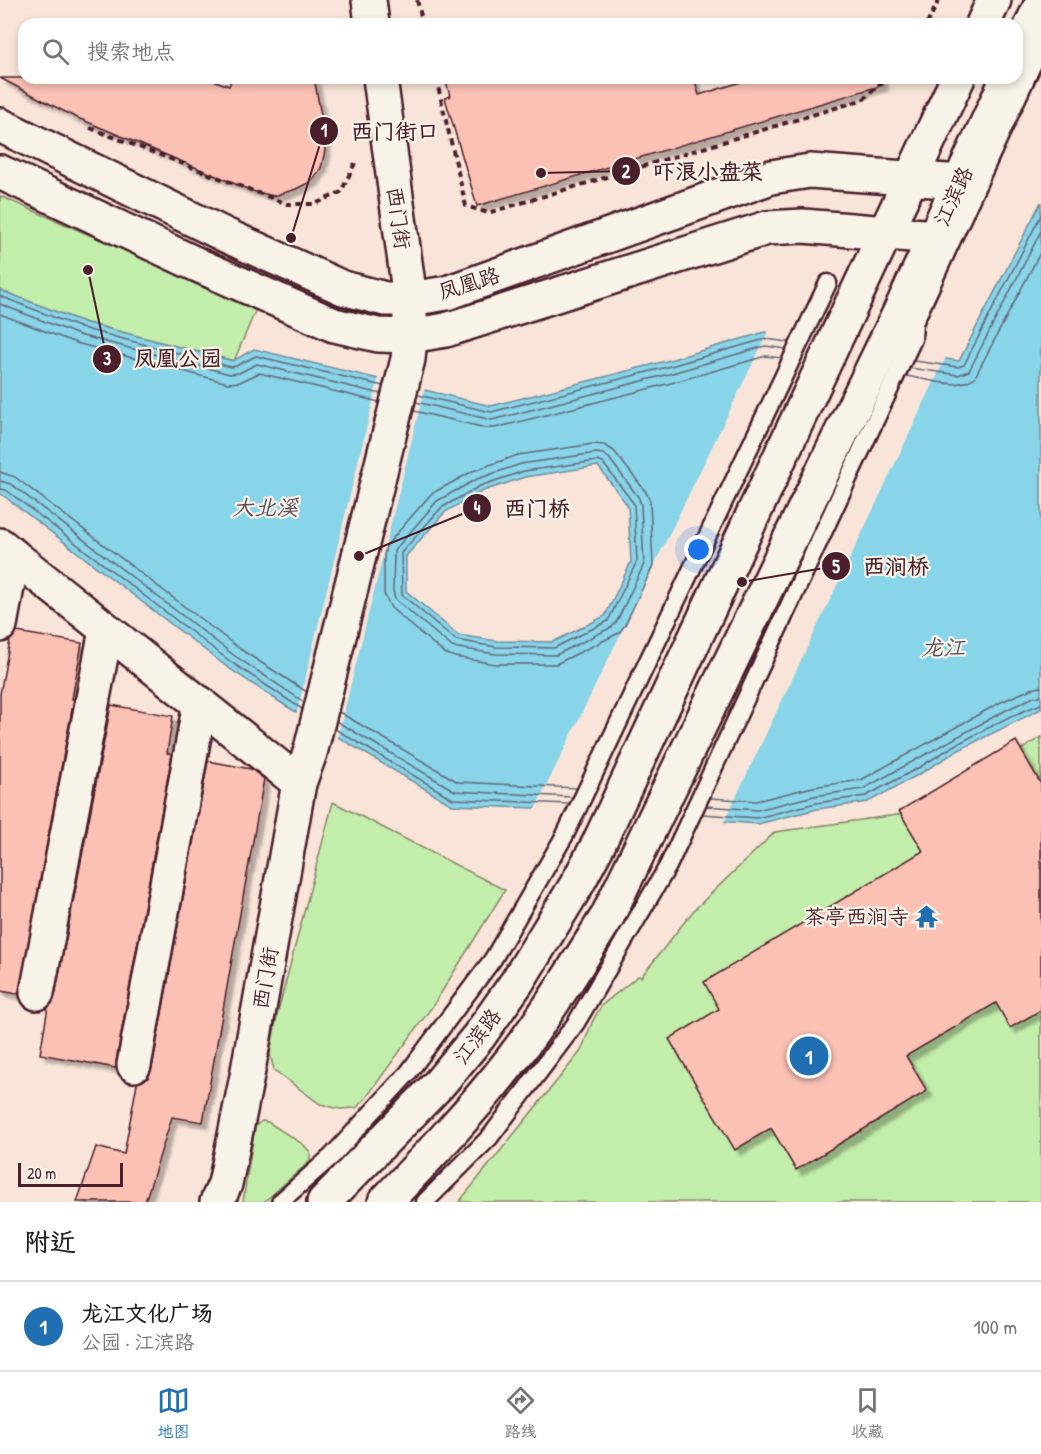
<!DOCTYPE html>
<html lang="zh">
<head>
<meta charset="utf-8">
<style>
  body { margin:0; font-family:"Patrick Hand","LXGW WenKai TC",sans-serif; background:#f6f6f6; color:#202124 }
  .scale { position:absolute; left:18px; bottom:15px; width:105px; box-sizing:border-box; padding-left:6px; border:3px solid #4a1f2b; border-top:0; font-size:16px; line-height:21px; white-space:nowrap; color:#4a1f2b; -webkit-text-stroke:4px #f7f3e8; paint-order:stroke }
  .you { position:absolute; left:699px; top:550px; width:21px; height:21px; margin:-15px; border:4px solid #fff; border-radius:50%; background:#1a73e8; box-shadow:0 0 0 9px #1a73e833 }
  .badge { display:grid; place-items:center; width:39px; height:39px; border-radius:50%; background:#1f6fb2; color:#fff; font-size:20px; font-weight:700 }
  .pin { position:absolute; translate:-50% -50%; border:3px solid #fff; box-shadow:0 2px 6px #0006 }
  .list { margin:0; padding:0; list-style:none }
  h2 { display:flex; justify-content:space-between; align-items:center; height:78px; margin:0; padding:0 24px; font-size:26px }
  h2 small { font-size:20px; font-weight:400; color:#757577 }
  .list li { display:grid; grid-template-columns:39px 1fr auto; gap:18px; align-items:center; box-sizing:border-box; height:90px; padding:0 24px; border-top:2px solid #e0e0e0 }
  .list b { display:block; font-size:22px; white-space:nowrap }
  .list p { margin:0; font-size:20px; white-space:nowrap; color:#757577 }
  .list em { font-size:20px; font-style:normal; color:#757577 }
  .icon { flex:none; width:33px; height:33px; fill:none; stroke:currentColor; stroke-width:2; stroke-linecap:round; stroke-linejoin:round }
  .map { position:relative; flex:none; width:1041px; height:1202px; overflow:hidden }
  .search { position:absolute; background:#fff; box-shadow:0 3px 9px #0003; left:18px; right:18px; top:18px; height:66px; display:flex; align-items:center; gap:15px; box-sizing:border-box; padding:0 21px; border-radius:18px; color:#757577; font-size:22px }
  .sheet { height:168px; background:#fff }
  nav { display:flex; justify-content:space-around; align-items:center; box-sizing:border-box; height:84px; border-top:2px solid #e0e0e0; background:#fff; font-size:16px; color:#757577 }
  nav a { display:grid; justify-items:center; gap:3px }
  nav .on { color:#1f6fb2 }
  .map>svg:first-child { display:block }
  .green { fill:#c2edaa; stroke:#86866a; stroke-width:1.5 }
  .water { fill:#88d4e8; stroke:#6f8c9c; stroke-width:1.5; fill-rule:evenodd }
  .pier { fill:#f8e4d8 }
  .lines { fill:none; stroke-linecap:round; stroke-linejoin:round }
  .shore { stroke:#636777; stroke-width:1.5 }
  .building { fill:#fbc1b4; stroke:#4a1f2b; stroke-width:1.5; filter:url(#shadow) }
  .service-casing { stroke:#4a1f2b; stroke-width:21 }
  .minor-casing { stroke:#4a1f2b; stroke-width:38 }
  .tertiary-casing { stroke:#4a1f2b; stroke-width:38 }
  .primary-casing { stroke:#4a1f2b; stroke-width:38 }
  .path { stroke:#4a1f2b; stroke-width:4; stroke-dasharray:6 4.5; stroke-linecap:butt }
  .service { stroke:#f7f3e8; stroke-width:16 }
  .minor { stroke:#f7f3e8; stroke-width:33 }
  .tertiary { stroke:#f7f3e8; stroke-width:33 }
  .primary { stroke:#f7f3e8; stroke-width:33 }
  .labels { text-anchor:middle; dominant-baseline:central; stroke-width:4.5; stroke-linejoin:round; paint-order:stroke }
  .street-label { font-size:21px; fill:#4a1f2b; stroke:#f7f3e8 }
  .poi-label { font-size:21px; fill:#4a1f2b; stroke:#f7f3e8; text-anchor:end }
  .water-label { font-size:22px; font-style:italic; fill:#5a4c5a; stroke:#f7f3e8 }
  .leader { fill:none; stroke:#4a1f2b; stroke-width:2 }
  .callout-dot { fill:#4a1f2b; stroke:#f7f3e8; stroke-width:2 }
  .mark-label { font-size:18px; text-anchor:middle; font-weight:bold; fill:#fff }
  .callout-label { font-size:22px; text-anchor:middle; font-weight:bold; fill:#4a1f2b; stroke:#f7f3e8; stroke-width:4.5; stroke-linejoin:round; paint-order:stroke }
</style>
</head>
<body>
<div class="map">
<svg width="1041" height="1202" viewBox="0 0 1041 1202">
  <defs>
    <filter id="shadow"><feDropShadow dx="5.5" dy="5.5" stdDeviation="1.5" flood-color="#0004"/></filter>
  </defs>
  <rect width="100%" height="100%" fill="#f8e4d8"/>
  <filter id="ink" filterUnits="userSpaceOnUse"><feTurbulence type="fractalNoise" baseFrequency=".0167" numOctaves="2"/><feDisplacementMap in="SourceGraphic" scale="12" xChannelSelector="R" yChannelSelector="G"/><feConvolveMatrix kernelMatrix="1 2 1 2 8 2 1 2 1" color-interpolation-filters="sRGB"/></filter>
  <g filter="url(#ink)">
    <g class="green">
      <polygon points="0,196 126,251 259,302 234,361 83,322 0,290"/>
      <polygon points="1041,737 1041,1202 459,1202 581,1051 593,1020 602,1005 638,976 641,977 694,910 775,832 925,811"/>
      <polygon points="333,802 505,890 434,1004 366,1098 356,1108 340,1109 320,1104 274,1070 270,1054 277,1015"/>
      <polygon points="262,1121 268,1122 304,1145 310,1152 310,1161 264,1202 243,1202 255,1126"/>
    </g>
    <path class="water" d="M 1041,202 L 1041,709 L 955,752 L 923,772 L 868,802 L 817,809 L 758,824 L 559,809 L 452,805 L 286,706 L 227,667 L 0,493 L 0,290 L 83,322 L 233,361 L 254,349 L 491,406 L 666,361 L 765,332 L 959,361 ZM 598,466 L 628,506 L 631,562 L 605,616 L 553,642 L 497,641 L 458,635 L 406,591 L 406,556 L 445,512 L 483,491 L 525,477 Z"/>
    <g class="pier">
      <polygon points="769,330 946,357 723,824 534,811"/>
      <polygon points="379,376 425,387 337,740 296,716"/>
    </g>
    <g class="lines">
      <g class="shore">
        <polyline points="0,296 81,328 231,367 236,366 256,356 383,386"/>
        <polyline points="0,304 79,335 230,374 239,373 257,364 381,394"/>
        <polyline points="0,314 76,343 228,383 240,382 259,373 379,402"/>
        <polyline points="914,361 958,367 964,365 1041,215"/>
        <polyline points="910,368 958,375 969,371 1041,231"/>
        <path d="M 906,376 C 927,379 958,391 975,377 L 1041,251"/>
        <polyline points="418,395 491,412 667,367 765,339 789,342"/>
        <polyline points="416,402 492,420 669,374 765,346 786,349"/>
        <polyline points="414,411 486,428 495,428 671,383 766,356 782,358"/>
        <polygon points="594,444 604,445 614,451 646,492 650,501 653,566 625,625 619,633 556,664 495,664 455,657 444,653 391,608 384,594 384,555 386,546 431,494 473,471 518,455"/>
        <polygon points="596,453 603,454 609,458 639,498 641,505 644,564 617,621 612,627 556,655 495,654 452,647 395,599 393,591 394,551 437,501 477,479 521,464"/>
        <polygon points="597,461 603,463 634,504 637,561 608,621 554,648 496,647 456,640 402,595 401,553 441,508 480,486 524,471"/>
        <polyline points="0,472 15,477 240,649 307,692"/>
        <polyline points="0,481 11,484 235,656 304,702"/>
        <polyline points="0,489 6,490 231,662 302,709"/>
        <polyline points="339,712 458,782 577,788"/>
        <polyline points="336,721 455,791 572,797"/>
        <polyline points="335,729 453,799 569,804"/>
        <polyline points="710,798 756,801 813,787 861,780 1001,702 1031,689 1041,687"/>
        <polyline points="706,806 757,810 814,796 863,789 1006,710 1034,697 1041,696"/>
        <polyline points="703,814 757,818 816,803 866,796 920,767 952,747 1009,717 1041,704"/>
      </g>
    </g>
    <g class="building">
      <polygon points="0,78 208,78 229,86 232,78 314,78 324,131 325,151 321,168 312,181 296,189 274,196 252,191 73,116"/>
      <polygon points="445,78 694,78 699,95 754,78 882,78 883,85 477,206 445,98 450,96"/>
      <polygon points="17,632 82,643 72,699 74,699 19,994 0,991 0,694 10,640"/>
      <polygon points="111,705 173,716 167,753 172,754 116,1062 116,1068 40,1054 48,1007 55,996"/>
      <polygon points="1016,741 1041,784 1041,1010 1010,1028 996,1003 906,1056 927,1091 796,1170 771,1128 735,1150 669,1039 719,1009 704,982 923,851 899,811"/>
      <polygon points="208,761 251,769 264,779 203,1122 172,1117 145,1202 77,1202 96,1147 124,1154 137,1083 148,1078 152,1068"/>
    </g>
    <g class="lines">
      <defs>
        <g id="service">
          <polyline points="280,1202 332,1156 408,1073 493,959 565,835 828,283"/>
          <polyline points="425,1202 490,1137 576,1023 668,866 913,339 914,323 1041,46"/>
        </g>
        <g id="minor">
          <polyline points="0,545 299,783"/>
          <polyline points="0,625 13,555"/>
          <polyline points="37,993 106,630"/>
          <polyline points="134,1065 200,703"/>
        </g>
        <g id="tertiary">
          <polyline points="369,0 372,24"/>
          <polyline points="0,125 225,235 343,288 385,299 410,299 447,293 771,177 810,171 960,182"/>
          <polyline points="0,172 200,266 334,325 378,335 410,336 446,330 767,228 803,226 935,237"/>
          <polyline points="217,1202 225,1184 247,1076 299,783 310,753 408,359 410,336 410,299 380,78"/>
        </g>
        <g id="primary">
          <polyline points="983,24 994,0"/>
          <polyline points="1017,57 1041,5"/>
          <polyline points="324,1202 439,1084 479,1036 517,982 576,886 598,845 958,78"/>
          <path d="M 385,1202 C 428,1157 472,1111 510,1062 C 546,1016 576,966 607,917 L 899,314 L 1008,78"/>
        </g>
      </defs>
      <use href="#service" class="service-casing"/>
      <use href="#minor" class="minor-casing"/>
      <use href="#tertiary" class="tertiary-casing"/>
      <use href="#primary" class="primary-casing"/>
      <g class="path">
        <polyline points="417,0 423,24"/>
        <polyline points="927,24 939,0"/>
        <polyline points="436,78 466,206 488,213 855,102 864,99 886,78"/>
        <polyline points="90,128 287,204 315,204 341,192 356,161"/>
      </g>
      <use href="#service" class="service"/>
      <use href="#minor" class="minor"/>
      <use href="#tertiary" class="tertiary"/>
      <use href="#primary" class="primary"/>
    </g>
  </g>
  <defs>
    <symbol id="temple-bare" viewBox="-9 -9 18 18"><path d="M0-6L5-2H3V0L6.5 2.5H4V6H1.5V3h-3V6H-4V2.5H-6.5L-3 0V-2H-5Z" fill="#1f6fb2" stroke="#f7f3e8" stroke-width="2.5" paint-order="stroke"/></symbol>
  </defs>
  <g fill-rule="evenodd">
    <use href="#temple-bare" x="910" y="900" width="33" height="33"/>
  </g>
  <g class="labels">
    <g class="street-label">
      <text transform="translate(953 196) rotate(-65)">江滨路</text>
      <text transform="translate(399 218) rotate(82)">西门街</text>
      <text transform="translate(469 283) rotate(-17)">凤凰路</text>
      <text transform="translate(265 978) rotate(-80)">西门街</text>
      <text transform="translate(477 1036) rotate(-52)">江滨路</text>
    </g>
    <g class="poi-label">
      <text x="909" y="916">茶亭西涧寺</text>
    </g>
    <g class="water-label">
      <text x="265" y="507">大北溪</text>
      <text x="943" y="647">龙江</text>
    </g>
  </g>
  <path class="leader" d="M291 238L324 131M541 173L626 171M88 270L107 359M359 556L477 508M742 582L836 566"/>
  <g class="callout-dot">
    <circle cx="291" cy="238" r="6"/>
    <circle cx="541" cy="173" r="6"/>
    <circle cx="88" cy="270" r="6"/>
    <circle cx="359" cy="556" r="6"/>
    <circle cx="742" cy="582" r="6"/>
    <circle cx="324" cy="131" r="15"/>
    <circle cx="626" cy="171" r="15"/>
    <circle cx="107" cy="359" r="15"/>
    <circle cx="477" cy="508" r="15"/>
    <circle cx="836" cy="566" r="15"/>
  </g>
  <g class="mark-label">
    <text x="324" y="137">1</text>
    <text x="626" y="178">2</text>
    <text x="107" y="365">3</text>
    <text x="477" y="514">4</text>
    <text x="836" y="573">5</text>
  </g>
  <g class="callout-label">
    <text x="395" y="139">西门街口</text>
    <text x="708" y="179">吓浪小盘菜</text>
    <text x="178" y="366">凤凰公园</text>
    <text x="537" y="516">西门桥</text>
    <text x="896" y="574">西涧桥</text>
  </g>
</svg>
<div class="scale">20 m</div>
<div class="you"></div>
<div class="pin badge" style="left:809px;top:1056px">1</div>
<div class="search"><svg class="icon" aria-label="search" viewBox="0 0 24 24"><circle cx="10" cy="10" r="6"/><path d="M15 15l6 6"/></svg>搜索地点</div>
</div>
<section class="sheet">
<h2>附近<small></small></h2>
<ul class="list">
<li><span class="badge">1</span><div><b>龙江文化广场</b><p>公园 · 江滨路</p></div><em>100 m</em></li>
</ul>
</section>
<nav>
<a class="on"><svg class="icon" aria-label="map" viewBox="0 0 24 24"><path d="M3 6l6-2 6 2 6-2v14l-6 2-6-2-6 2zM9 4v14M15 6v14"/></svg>地图</a>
<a><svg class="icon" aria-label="directions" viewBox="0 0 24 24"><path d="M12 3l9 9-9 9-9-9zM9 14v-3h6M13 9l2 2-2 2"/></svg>路线</a>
<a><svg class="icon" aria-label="saved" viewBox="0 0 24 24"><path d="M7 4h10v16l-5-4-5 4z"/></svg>收藏</a>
</nav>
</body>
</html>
